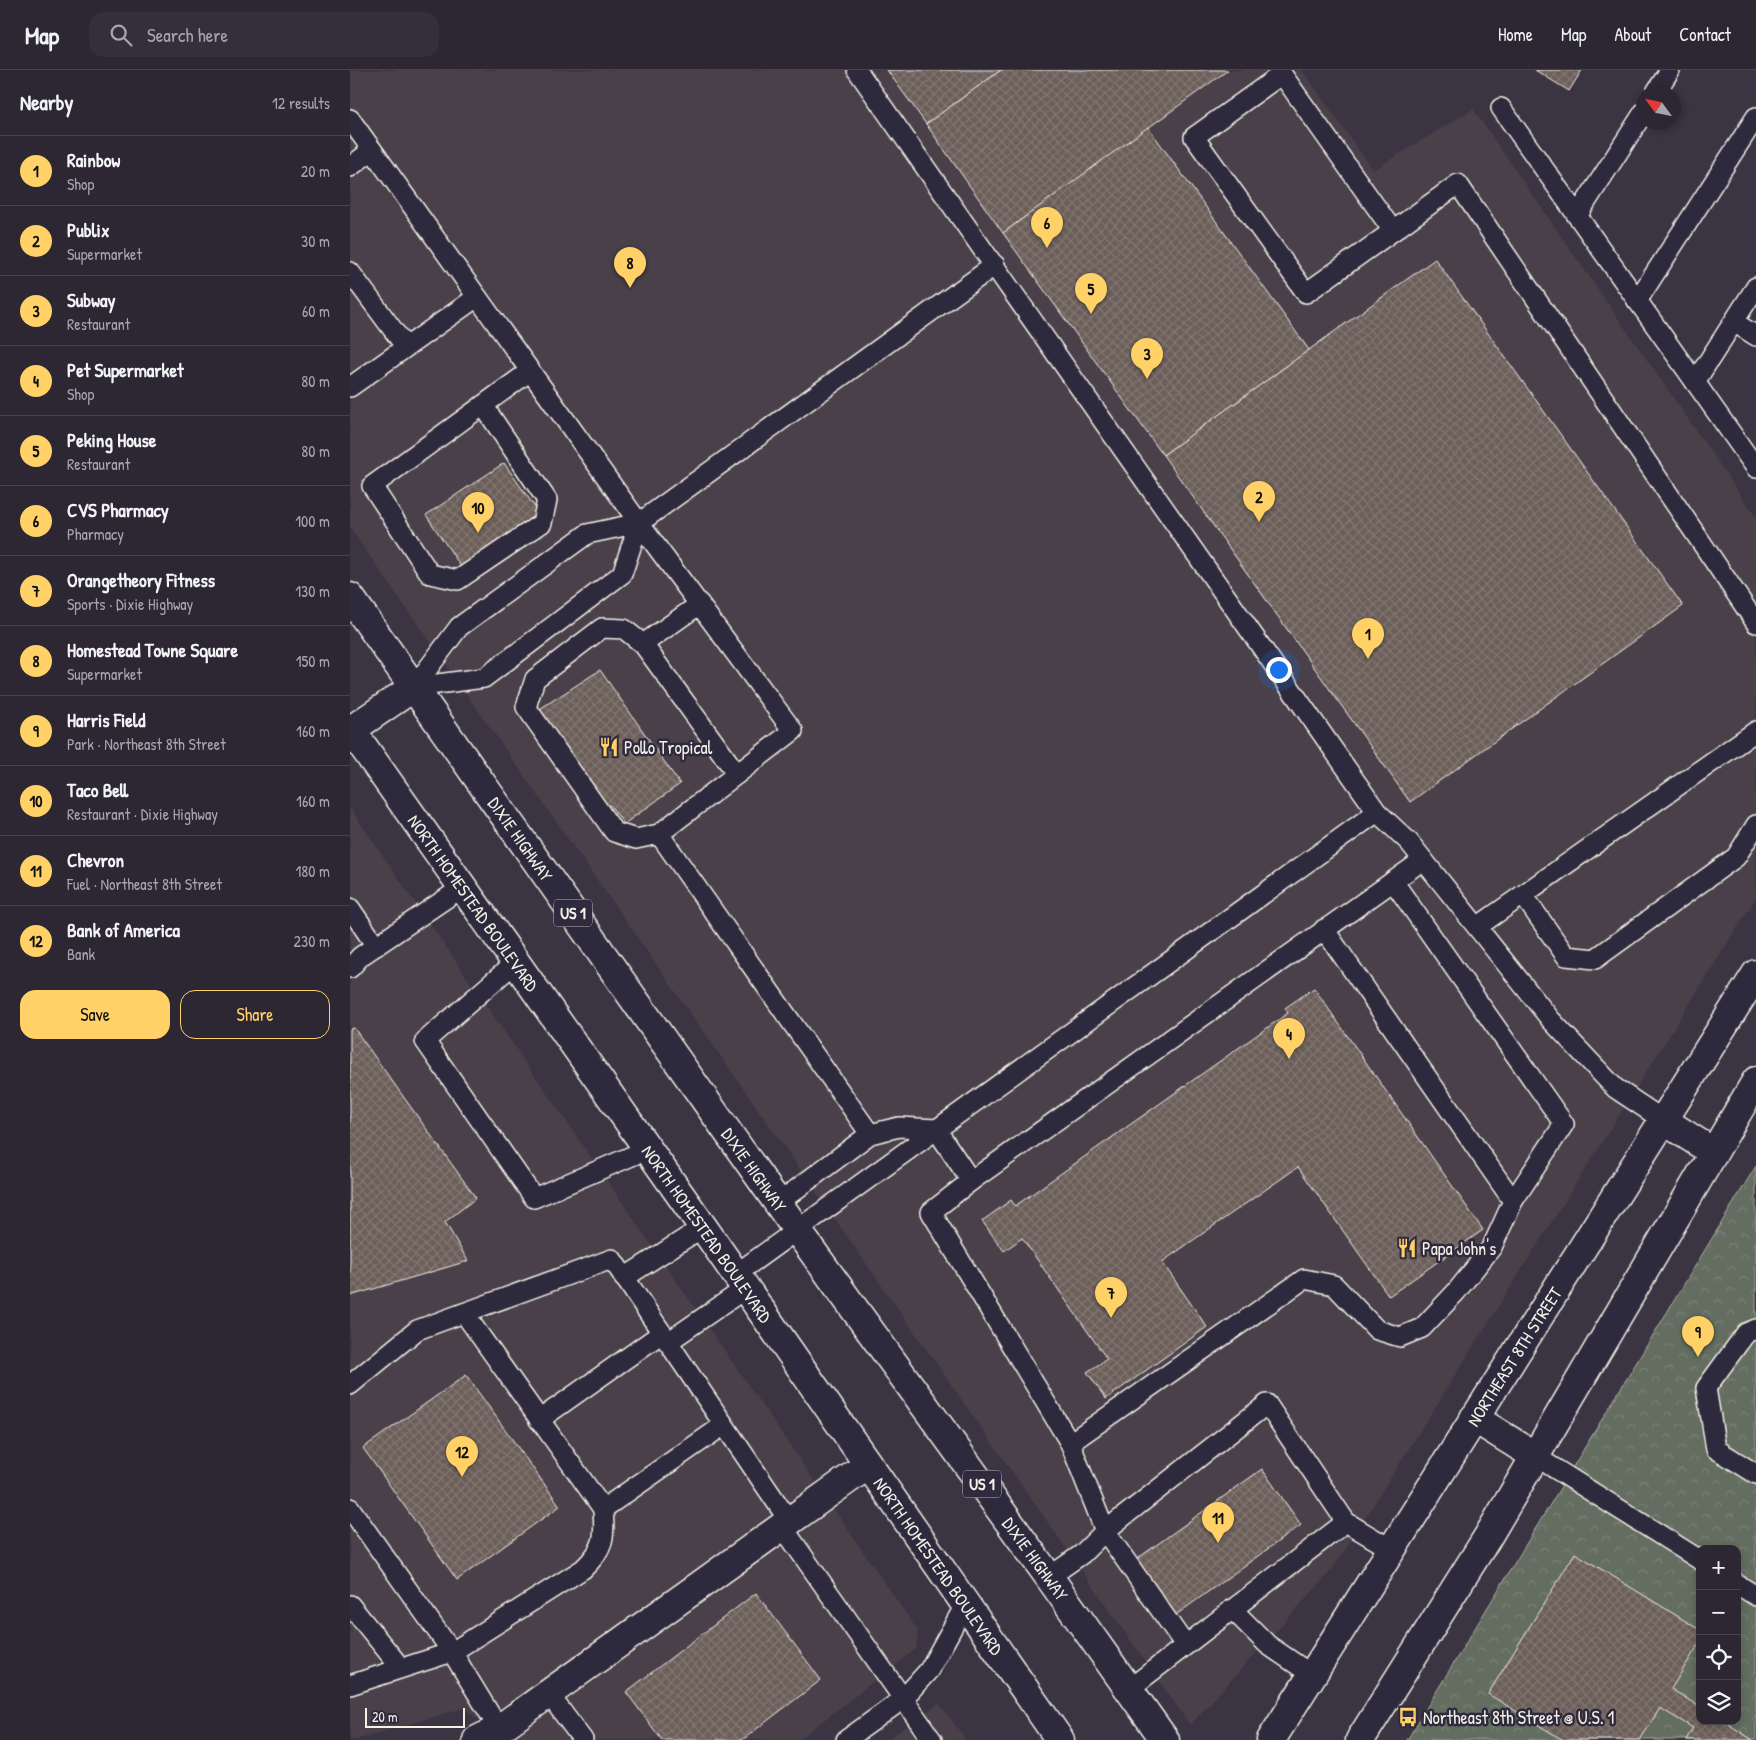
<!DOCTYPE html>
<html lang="en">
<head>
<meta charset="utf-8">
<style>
  body { margin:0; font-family:"Patrick Hand",sans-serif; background:#342f3a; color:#f1f3f6 }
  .controls { position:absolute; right:15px; bottom:15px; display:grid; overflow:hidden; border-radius:10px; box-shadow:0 2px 8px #0003 }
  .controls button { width:45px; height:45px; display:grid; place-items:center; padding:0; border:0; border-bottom:1px solid #48444d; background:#2c2732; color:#f1f3f6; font:25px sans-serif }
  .compass { position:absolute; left:1286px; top:15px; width:45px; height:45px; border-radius:50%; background:#2c2732; box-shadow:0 2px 8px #0003; rotate:303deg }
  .scale { position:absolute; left:15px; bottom:12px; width:100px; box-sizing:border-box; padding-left:5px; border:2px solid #f4f1e8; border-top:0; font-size:14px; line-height:18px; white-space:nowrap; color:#f4f1e8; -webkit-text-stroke:4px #2f2a3d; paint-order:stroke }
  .you { position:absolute; left:928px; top:599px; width:18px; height:18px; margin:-12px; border:4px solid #fff; border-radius:50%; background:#1a73e8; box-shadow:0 0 0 8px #1a73e833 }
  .badge { display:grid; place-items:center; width:32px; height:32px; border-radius:50%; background:#ffd166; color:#111; font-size:16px; font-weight:700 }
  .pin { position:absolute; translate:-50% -41px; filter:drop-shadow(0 1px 2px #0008) }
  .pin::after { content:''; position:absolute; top:26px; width:18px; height:15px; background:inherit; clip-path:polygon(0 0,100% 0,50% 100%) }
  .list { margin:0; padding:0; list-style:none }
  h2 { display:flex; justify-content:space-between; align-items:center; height:65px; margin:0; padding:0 20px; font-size:21px }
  h2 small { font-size:16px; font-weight:400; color:#a6a5ac }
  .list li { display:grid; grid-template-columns:32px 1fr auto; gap:15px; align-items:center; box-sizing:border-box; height:70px; padding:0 20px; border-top:1px solid #48444d }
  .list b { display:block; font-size:19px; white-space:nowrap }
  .list p { margin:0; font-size:16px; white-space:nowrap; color:#a6a5ac }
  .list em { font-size:16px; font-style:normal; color:#a6a5ac }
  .actions { display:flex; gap:10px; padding:15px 20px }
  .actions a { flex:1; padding:11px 0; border:1px solid #ffd166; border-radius:15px; text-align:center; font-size:18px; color:#ffd166 }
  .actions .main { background:#ffd166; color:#111 }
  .icon { flex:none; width:28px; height:28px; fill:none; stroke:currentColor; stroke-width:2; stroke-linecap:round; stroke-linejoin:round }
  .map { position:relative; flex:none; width:1406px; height:1670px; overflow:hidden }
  header { display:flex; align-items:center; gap:30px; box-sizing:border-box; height:70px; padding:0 25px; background:#2c2732; border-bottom:1px solid #48444d }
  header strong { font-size:24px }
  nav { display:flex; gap:28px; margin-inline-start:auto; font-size:18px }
  .search { width:350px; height:45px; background:#342f3a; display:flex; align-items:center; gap:12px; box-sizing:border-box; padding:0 18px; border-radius:15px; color:#a6a5ac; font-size:19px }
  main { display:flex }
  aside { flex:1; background:#2c2732 }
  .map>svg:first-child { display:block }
  .built { fill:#4a414a }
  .forest { fill:url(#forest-crowns); stroke:#acafa4; fill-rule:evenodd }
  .building { fill:url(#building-cross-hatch); stroke:#f4f1e8 }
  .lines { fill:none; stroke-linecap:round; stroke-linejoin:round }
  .service-casing { stroke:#f4f1e8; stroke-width:22 }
  .minor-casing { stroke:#f4f1e8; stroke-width:31 }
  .secondary-casing { stroke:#f4f1e8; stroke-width:31 }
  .trunk-casing { stroke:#f4f1e8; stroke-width:31 }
  .service { stroke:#2f2a3d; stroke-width:19 }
  .minor { stroke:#2f2a3d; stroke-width:28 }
  .secondary { stroke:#2f2a3d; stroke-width:28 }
  .trunk { stroke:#2f2a3d; stroke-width:28 }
  .labels { text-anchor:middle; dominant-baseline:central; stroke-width:5; stroke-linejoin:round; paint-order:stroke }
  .shield { fill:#2f2a3d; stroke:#b9b5b5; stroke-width:1 }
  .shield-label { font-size:16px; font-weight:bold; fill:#f4f1e8 }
  .poi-label { font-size:18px; fill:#f4f1e8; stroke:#2f2a3d; text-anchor:start }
  .street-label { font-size:18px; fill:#f4f1e8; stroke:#2f2a3d }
</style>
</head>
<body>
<header>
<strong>Map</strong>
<div class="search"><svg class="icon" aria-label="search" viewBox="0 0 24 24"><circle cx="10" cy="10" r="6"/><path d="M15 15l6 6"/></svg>Search here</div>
<nav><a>Home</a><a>Map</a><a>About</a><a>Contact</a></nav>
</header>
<main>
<aside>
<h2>Nearby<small>12 results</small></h2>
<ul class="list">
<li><span class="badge">1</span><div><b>Rainbow</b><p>Shop</p></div><em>20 m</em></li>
<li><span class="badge">2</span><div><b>Publix</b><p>Supermarket</p></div><em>30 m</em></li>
<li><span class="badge">3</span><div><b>Subway</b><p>Restaurant</p></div><em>60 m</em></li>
<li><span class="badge">4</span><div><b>Pet Supermarket</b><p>Shop</p></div><em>80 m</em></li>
<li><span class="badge">5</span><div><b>Peking House</b><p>Restaurant</p></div><em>80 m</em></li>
<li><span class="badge">6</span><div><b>CVS Pharmacy</b><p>Pharmacy</p></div><em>100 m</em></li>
<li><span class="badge">7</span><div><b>Orangetheory Fitness</b><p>Sports · Dixie Highway</p></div><em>130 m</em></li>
<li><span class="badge">8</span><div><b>Homestead Towne Square</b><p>Supermarket</p></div><em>150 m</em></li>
<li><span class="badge">9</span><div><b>Harris Field</b><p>Park · Northeast 8th Street</p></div><em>160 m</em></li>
<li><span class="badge">10</span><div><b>Taco Bell</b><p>Restaurant · Dixie Highway</p></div><em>160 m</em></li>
<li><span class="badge">11</span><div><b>Chevron</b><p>Fuel · Northeast 8th Street</p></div><em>180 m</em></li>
<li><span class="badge">12</span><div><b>Bank of America</b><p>Bank</p></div><em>230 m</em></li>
</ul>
<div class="actions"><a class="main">Save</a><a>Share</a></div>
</aside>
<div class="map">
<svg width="1406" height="1670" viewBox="0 0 1406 1670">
  <defs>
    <pattern id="forest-crowns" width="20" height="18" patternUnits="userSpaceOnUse" patternTransform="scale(1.25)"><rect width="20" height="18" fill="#646d61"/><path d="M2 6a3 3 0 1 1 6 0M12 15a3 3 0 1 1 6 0" fill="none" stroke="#7b8278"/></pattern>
    <pattern id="building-cross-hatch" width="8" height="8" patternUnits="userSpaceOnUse" patternTransform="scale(1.25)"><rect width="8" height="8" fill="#6c5e5a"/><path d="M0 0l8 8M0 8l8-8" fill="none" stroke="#827672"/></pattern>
  </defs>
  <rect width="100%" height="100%" fill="#3b3443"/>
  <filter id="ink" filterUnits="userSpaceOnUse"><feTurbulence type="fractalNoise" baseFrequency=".02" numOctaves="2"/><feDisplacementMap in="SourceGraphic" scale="10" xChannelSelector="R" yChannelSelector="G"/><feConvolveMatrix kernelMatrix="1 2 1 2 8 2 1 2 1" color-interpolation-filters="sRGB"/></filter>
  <g filter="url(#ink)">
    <g class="built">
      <polygon points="0,0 952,0 1023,100 1123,39 1406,447 1406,828 983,1499 840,1655 0,458"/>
      <polygon points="0,738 568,1561 566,1579 448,1670 153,1670 114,1638 6,1670 0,1670"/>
      <polygon points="589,1633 616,1670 537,1670"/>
    </g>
    <path class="forest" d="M 1406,1096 L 1406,1670 L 1057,1670 ZM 1350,1479 L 1387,1479 L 1387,1651 L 1350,1651 Z"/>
    <g class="building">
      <polygon points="537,0 651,0 576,54"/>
      <polygon points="651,0 878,0 653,163 576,54"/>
      <polygon points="1185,0 1232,0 1219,21"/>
      <polygon points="798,57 959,280 813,385 653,163"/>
      <polygon points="1085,189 1333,536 1060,732 813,385"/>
      <polygon points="154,393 191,446 114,501 76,445"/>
      <polygon points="250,600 330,714 274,754 260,735 256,737 188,640"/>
      <polygon points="964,918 1133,1160 1039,1226 948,1097 812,1192 857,1257 756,1329 737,1302 757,1289 672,1168 654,1181 632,1151 661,1130 665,1136 938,943 935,938"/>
      <polygon points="4,958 126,1128 95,1152 118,1191 0,1226 0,959"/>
      <polygon points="116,1305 210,1436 107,1510 13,1378"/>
      <polygon points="912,1399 951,1455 823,1547 784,1491"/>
      <polygon points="1225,1483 1350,1560 1350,1572 1321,1619 1350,1637 1350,1651 1373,1651 1403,1670 1336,1670 1343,1658 1310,1638 1290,1670 1213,1670 1138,1624"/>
      <polygon points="406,1523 471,1610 392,1670 312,1670 276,1622"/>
    </g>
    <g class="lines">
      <defs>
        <g id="service">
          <polyline points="507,0 1027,742 1059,772 1201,950 1265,1018 1313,1050"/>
          <polyline points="929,0 1043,161 1108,114 1406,553"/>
          <polyline points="932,4 844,67 956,223 1043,161"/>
          <polyline points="1306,22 1320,0"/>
          <polyline points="1151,38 1406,398"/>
          <polyline points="0,49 289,453 443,661 309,764 286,769 264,762 176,637 185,609 252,558 274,559 293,574"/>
          <polyline points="0,97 22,80"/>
          <polyline points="1227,146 1294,42"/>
          <polyline points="0,202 55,276"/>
          <polyline points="1287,231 1406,47"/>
          <polyline points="1384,252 1406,266"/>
          <polyline points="1345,312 1406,217"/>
          <polyline points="0,317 127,227"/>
          <polyline points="133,335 197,430 192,453 108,510 80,504 22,416 180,301"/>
          <polyline points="350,534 293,574 387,704"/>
          <polyline points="64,617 109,557 237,464 289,453 645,195"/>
          <polyline points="64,617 134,608 272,504 289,453"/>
          <polyline points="309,764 520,1064"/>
          <polyline points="1173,825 1216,886 1245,889 1386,787 1406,755"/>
          <polyline points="0,838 26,876"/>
          <polyline points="1127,857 1406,661"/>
          <polyline points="974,859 1163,1131"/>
          <polyline points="166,892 75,971 184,1128 298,1079"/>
          <polyline points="0,898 11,886 113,817"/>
          <polyline points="586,1059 621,1111 1073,790"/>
          <polyline points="621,1111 581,1142 720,1373 755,1461 732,1484 699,1507"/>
          <polyline points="428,1133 520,1064 549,1057 586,1059"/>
          <polyline points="386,1204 1027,742"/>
          <polyline points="274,1208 353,1157"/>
          <polyline points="114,1243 253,1439"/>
          <polyline points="1406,1259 1396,1263 1356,1318 1366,1379 1406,1404"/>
          <polyline points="318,1272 396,1218"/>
          <polyline points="0,1315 67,1260 262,1189 439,1451"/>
          <polyline points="189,1350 312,1263"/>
          <polyline points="720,1373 954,1209 984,1215 1027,1260 1050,1267 1072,1258 1106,1222 1142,1177 1163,1131 1214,1054 1043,811"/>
          <polyline points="1185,1386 1350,1490"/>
          <polyline points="0,1438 102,1582 149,1659"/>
          <polyline points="432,1456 582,1670"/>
          <polyline points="1387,1514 1406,1526"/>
          <polyline points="0,1535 51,1598"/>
          <polyline points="882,1539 918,1575 962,1605"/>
          <polyline points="835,1575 755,1461 917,1334 996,1452 1041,1479"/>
          <path d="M 0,1615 L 102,1582 L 233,1499 C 255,1478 255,1468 253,1439 L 374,1355"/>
          <polyline points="779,1619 996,1452"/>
          <polyline points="198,1623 233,1670"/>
          <polyline points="496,1670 553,1629 579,1600 615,1535"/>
        </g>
        <polyline id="minor" points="127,1670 149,1659 518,1395"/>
        <g id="secondary">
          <polyline points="1313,1050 1363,1082"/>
          <polyline points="1124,1348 1185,1386"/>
          <path id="s1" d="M 921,1670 L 1406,904"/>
          <polyline points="1010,1670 1137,1468 1406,1011"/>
        </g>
        <g id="trunk">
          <path id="s2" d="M 0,527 L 447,1160 L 699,1507 L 815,1670"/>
          <path id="s3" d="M 0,658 L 353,1157 L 710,1670"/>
          <polyline points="1,660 64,617"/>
        </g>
      </defs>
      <use href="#service" class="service-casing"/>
      <use href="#minor" class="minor-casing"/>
      <use href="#secondary" class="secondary-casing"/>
      <use href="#trunk" class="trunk-casing"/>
      <use href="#service" class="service"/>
      <use href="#minor" class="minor"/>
      <use href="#secondary" class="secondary"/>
      <use href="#trunk" class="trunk"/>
    </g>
  </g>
  <defs>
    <symbol id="restaurant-bare" viewBox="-9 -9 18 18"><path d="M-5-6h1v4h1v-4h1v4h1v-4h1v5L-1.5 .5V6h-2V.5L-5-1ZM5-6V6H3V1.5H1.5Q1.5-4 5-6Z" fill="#ffd166" stroke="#2f2a3d" stroke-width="2.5" paint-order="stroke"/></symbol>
    <symbol id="bus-bare" viewBox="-9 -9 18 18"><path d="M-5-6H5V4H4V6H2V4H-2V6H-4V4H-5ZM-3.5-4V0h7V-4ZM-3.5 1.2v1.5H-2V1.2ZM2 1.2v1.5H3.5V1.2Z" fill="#ffd166" stroke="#2f2a3d" stroke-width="2.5" paint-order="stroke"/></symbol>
  </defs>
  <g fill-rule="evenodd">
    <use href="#restaurant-bare" x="245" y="663" width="28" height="28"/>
    <use href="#restaurant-bare" x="1043" y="1164" width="28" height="28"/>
    <use href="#bus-bare" x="1044" y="1633" width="28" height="28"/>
  </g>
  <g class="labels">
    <g class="shield">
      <rect x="204" y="829.5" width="38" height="27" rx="4"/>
      <rect x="613" y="1400.5" width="38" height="27" rx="4"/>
    </g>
    <g class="shield-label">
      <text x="223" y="843">US 1</text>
      <text x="632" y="1414">US 1</text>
    </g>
    <g class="poi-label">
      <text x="274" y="677">Pollo Tropical</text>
      <text x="1072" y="1178">Papa John's</text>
      <text x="1073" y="1647">Northeast 8th Street @ U.S. 1</text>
    </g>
    <g class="street-label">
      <text stroke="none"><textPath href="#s2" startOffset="296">DIXIE HIGHWAY</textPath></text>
      <text stroke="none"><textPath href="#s3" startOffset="214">NORTH HOMESTEAD BOULEVARD</textPath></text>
      <text stroke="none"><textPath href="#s2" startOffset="701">DIXIE HIGHWAY</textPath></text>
      <text stroke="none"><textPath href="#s3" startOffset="619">NORTH HOMESTEAD BOULEVARD</textPath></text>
      <text stroke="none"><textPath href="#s1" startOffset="454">NORTHEAST 8TH STREET</textPath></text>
      <text stroke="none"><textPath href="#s2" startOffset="1181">DIXIE HIGHWAY</textPath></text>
      <text stroke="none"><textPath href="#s3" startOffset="1024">NORTH HOMESTEAD BOULEVARD</textPath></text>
    </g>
  </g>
</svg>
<div class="controls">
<button>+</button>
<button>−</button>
<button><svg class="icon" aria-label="locate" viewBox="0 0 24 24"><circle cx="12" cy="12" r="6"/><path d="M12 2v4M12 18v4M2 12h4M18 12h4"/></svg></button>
<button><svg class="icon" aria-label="layers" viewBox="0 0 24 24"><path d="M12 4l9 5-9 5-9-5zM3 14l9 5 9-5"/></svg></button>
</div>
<svg class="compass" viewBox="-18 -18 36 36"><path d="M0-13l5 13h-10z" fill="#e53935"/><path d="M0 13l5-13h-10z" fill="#a6a5ac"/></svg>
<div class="scale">20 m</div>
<div class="you"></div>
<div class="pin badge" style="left:1018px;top:589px">1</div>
<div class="pin badge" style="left:909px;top:452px">2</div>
<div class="pin badge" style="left:797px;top:309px">3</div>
<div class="pin badge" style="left:939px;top:989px">4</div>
<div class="pin badge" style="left:741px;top:244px">5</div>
<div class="pin badge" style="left:697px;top:178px">6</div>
<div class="pin badge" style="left:761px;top:1248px">7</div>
<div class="pin badge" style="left:280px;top:218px">8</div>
<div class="pin badge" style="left:1348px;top:1287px">9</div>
<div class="pin badge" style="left:128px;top:463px">10</div>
<div class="pin badge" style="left:868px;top:1473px">11</div>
<div class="pin badge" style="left:112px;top:1407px">12</div>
</div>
</main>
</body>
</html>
